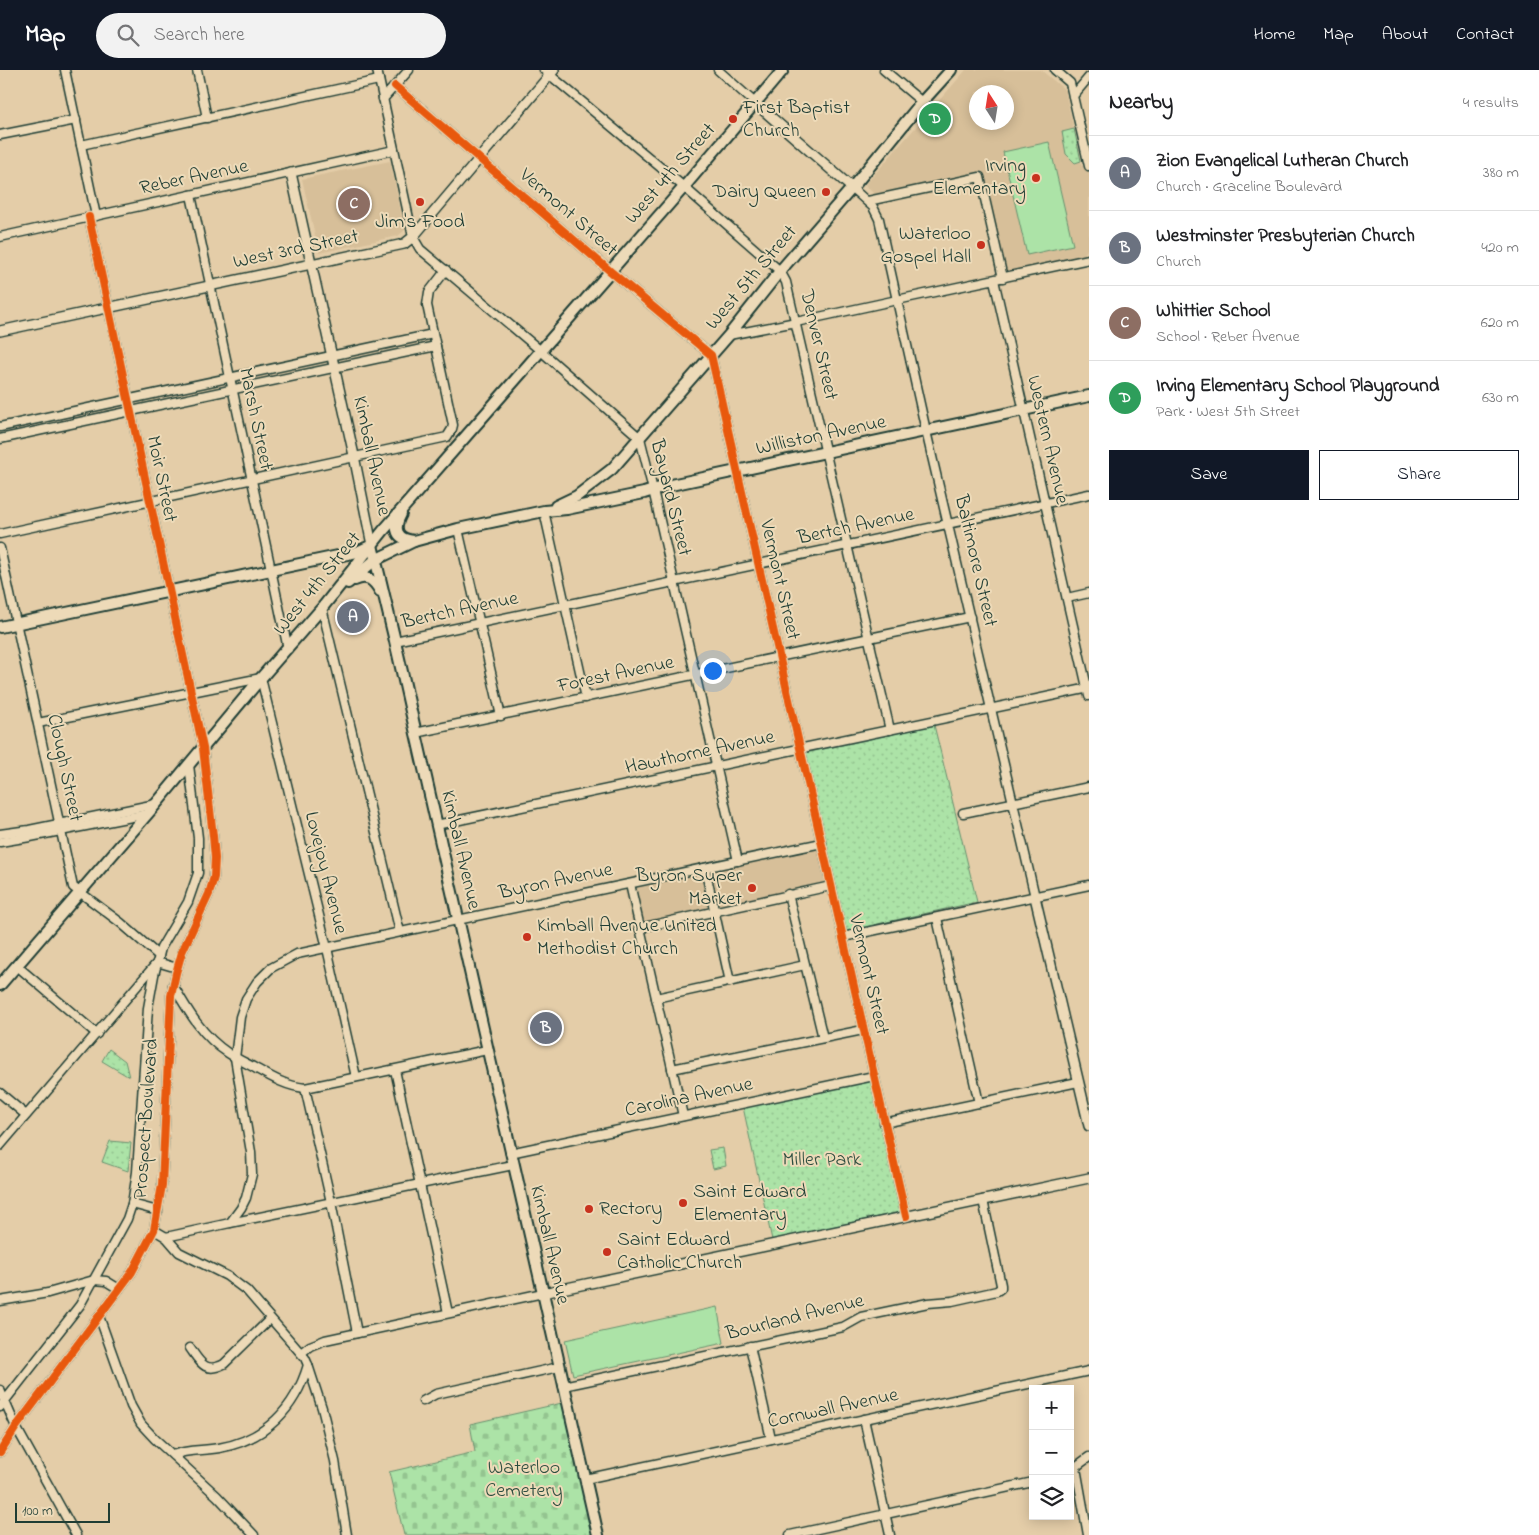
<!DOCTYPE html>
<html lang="en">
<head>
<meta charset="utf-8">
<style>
  body { margin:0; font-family:"Indie Flower",sans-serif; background:#f2f2f2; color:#202124 }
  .controls { position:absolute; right:15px; bottom:15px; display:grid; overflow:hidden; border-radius:0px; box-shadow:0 2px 12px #0003 }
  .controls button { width:45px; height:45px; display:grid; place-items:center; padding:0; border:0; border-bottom:1px solid #e0e0e0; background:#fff; color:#202124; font:25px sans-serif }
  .compass { position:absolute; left:969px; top:15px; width:45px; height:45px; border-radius:50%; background:#fff; box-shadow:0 2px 12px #0003; rotate:348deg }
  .scale { position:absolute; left:15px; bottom:12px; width:95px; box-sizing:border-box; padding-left:5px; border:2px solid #1f3d34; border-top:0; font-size:14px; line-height:18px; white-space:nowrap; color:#1f3d34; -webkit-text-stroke:4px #eddab8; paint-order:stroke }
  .you { position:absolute; left:712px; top:600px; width:18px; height:18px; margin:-12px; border:4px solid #fff; border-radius:50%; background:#1a73e8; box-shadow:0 0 0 8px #1a73e833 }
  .badge { display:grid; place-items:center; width:32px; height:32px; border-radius:50%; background:#111827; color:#fff; font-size:16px; font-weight:700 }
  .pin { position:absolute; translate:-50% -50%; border:2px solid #fff; box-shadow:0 1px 5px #0006 }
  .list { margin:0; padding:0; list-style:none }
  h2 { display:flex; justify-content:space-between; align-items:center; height:65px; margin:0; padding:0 20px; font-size:21px }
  h2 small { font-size:16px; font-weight:400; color:#757577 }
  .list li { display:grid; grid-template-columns:32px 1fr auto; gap:15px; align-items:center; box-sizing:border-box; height:75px; padding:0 20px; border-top:1px solid #e0e0e0 }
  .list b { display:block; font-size:19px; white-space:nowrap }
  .list p { margin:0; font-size:16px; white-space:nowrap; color:#757577 }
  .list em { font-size:16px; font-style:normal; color:#757577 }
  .actions { display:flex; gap:10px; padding:15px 20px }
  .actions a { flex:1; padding:11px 0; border:1px solid #111827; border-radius:0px; text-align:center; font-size:18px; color:#111827 }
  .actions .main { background:#111827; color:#fff }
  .icon { flex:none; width:28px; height:28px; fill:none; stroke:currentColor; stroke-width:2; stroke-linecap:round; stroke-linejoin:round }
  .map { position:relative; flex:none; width:1089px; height:1465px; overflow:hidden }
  header { display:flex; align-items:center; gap:30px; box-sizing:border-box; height:70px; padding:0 25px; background:#111827; color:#fff }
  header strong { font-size:24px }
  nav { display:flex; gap:28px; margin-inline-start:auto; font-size:18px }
  .search { width:350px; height:45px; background:#f2f2f2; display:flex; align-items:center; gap:12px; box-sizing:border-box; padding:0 18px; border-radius:28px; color:#757577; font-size:19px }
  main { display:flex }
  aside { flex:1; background:#fff }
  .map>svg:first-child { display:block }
  .built { fill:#d7bf99; fill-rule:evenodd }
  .green { fill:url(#green-dots); stroke:#66906e }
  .cemetery { fill:url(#cemetery-stones); stroke:#66906e }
  .pitch { fill:#ace3a7; stroke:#66906e }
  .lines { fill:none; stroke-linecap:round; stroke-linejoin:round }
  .minor-casing { stroke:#1f3d34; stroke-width:11 }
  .tertiary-casing { stroke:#1f3d34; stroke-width:12 }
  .secondary-casing { stroke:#1f3d34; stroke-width:14 }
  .minor { stroke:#eddab8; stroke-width:8 }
  .tertiary { stroke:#eddab8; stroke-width:9 }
  .secondary { stroke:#eddab8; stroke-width:10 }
  .cycleway-casing { stroke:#eddab8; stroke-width:11 }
  .cycleway { stroke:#e8590c; stroke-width:8 }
  .poi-dot { fill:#c8321e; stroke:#eddab8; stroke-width:2 }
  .labels { text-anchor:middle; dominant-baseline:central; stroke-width:4; stroke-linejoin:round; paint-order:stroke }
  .poi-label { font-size:20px; fill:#1f3d34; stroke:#eddab8; text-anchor:start }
  .street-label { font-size:20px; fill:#1f3d34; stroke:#eddab8 }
  .park-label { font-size:20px; fill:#2d4e40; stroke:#eddab8 }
</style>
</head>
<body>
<header>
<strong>Map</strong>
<div class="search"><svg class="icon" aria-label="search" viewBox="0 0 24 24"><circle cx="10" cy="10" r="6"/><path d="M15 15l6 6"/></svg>Search here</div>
<nav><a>Home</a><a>Map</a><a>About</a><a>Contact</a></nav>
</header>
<main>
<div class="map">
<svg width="1089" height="1465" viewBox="0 0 1089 1465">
  <defs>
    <pattern id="green-dots" width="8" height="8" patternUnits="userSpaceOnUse" patternTransform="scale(1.25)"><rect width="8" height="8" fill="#ace3a7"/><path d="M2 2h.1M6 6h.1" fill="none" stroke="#94c490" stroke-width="1.8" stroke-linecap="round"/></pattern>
    <pattern id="cemetery-stones" width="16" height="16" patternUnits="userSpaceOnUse" patternTransform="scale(1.25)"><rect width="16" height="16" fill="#ace3a7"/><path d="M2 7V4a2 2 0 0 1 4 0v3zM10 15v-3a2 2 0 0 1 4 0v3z" fill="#94c490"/></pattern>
  </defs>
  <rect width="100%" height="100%" fill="#e4cda8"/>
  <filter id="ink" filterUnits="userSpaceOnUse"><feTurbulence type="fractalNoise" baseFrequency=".02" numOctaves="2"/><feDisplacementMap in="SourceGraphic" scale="10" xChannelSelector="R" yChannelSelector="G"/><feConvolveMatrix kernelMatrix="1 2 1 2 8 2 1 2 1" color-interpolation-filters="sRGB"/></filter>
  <g filter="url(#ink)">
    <g class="built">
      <path d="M 966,0 L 1041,0 L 1065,20 L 1082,96 L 1089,95 L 1089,176 L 1083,187 L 1006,203 L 982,101 L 874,124 L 865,115 ZM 976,22 L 1006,22 L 1006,52 L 976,52 Z"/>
      <polygon points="390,91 405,160 398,166 319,183 302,109"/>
      <polygon points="826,776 835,810 784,821 633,858 624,818"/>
    </g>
    <g class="green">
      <polygon points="933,38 938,42 944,40 949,45 933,63 920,52"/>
      <polygon points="1074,59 1081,91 1075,93 1066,84 1062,62"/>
      <polygon points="934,655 977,832 846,861 805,683"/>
      <polygon points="109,979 125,991 129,1007 102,991"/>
      <polygon points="872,1010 900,1142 772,1170 743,1037"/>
      <polygon points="110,1071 131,1073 128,1101 102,1092"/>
      <polygon points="723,1078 726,1096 713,1099 709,1080"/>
    </g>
    <polygon class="cemetery" points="562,1333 593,1465 404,1465 389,1402 475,1382 470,1354"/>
    <g class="pitch">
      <polygon points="1049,72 1073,175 1027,185 1003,82"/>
      <polygon points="717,1237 724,1273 573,1305 565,1270"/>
    </g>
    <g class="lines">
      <defs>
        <g id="minor">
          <polyline points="65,0 96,146"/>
          <polyline points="197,0 207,48"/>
          <polyline points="377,0 413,167 420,179 541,281 640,368 653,420 738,791"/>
          <polyline points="544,0 684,117 780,201 786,212 890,660"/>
          <polyline points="718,0 755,33"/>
          <polyline points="884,0 922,32"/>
          <polyline points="1055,0 1070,13 1089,96"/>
          <polyline points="395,16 610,201 711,285 906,1146"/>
          <polyline points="1073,26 1089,7"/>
          <polyline points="383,29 409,0"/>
          <polyline points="0,65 76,50"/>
          <polyline points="81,75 379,10"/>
          <polyline points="852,118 873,137 879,149 926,361 1035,827"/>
          <polyline points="191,125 288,579"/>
          <polyline points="868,131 980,107 1003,208"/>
          <polyline points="0,167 394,80"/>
          <polyline points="994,210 1089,626"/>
          <polyline points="729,265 796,252 897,230 1089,189"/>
          <polyline points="0,357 433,264"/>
          <polyline points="0,369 436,276"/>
          <polyline points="544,441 586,628"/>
          <polyline points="458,459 501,646"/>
          <polyline points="0,464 447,367 452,359 453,355 427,235 429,222 446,200"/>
          <polyline points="0,478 73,817 121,853 159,886"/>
          <polyline points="1067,528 1089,523"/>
          <polyline points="322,538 400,862"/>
          <polyline points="395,571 1089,424"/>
          <polyline points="38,653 261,608 327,878 356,1007"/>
          <polyline points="415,663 970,547"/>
          <polyline points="963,743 1089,717"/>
          <polyline points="436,755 1089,618"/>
          <polyline points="0,764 29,760 156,734"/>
          <polyline points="0,772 30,767 147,744"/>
          <polyline points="705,798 730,912"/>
          <polyline points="630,814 683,1046"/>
          <polyline points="788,824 823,968"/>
          <polyline points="937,848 979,1033"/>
          <polyline points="639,858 831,816"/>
          <polyline points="843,867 1089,815"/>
          <polyline points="157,892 177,898"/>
          <polyline points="17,896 97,964"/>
          <path d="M 173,915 C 188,941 202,966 228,983 C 237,989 246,993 255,998 C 271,1007 286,1016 305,1018 L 487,980"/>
          <polyline points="656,928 805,895"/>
          <polyline points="672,999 863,960"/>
          <polyline points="395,1000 448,1243"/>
          <polyline points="305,1018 331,1132 357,1263"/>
          <polyline points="0,1023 26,1045"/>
          <polyline points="884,1053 1078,1012"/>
          <polyline points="0,1076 155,895"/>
          <polyline points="510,1083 874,1006"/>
          <polyline points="132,1134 158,1141"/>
          <polyline points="230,1153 513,1095"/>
          <polyline points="154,1160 166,1167 179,1182 227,1206 247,1221 305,1288 308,1295 322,1338 335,1391 347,1465"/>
          <polyline points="166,1167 230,1153 241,1138 246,1128 252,1104 251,1082 235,988 240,947 246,929 257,912 271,898 297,884 822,773"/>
          <polyline points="0,1231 48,1223 94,1210 106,1211 119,1219"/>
          <polyline points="99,1246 131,1336 141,1354 155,1369 217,1426 254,1465"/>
          <polyline points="750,1276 771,1369"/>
          <path d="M 190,1278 C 200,1292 205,1304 224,1294 L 270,1249"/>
          <polyline points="301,1283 310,1276 325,1270 543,1223"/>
          <polyline points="563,1316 843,1257 861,1247 928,1233 952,1231 997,1221 1001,1218 1001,1215 983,1130"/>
          <polyline points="0,1320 16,1357 76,1465"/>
          <polyline points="423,1331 436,1324 559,1297"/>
          <polyline points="0,1337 80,1235 127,1149 132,1134 137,1102 148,938 154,905 161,878 188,832 198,803 198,768 189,695"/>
          <polyline points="864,1349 890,1465"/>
          <polyline points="0,1382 16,1357 132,1202 154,1160 162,1115 171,926 176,903 182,882 209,824 214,807 215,788 213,766 203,678 89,147"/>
          <path d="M 173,1385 C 188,1379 203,1381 219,1378 C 265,1370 295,1339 308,1295"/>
          <polyline points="1076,1398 1088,1465"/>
          <polyline points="1070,1401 1089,1387"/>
          <polyline points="585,1409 1089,1301"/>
          <polyline points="790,1465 1033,1412"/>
        </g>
        <g id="tertiary">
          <polyline points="755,33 852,118"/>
          <polyline points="291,103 353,381 372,475"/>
          <polyline points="0,261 404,174 413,167 554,0"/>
          <polyline points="1035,827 1089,1056"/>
          <polyline points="543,1223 1089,1108"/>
        </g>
        <g id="secondary">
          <polyline points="556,436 577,426 612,399 729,265 780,201 852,118 922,32 951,0"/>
          <path d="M 401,444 C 393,459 396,469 414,471"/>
          <polyline points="372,475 395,571 598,1465"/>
          <path d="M 355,510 C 367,504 374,510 380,521"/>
          <polyline points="348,513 375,490 414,471 458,459 544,441 567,439 644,423 666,416 1089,326"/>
          <polyline points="0,557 357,482 370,476"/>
          <polyline points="0,915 156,734 261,608 322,538 383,461 684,117 783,0"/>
        </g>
      </defs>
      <use href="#minor" class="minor-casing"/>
      <use href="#tertiary" class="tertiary-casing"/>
      <use href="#secondary" class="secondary-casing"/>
      <use href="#minor" class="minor"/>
      <use href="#tertiary" class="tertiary"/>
      <use href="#secondary" class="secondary"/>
      <defs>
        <g id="cycleway">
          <polyline points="395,16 610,201 711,285 906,1146"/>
          <polyline points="0,1382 16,1357 132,1202 154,1160 162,1115 171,926 176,903 182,882 209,824 214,807 215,788 213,766 203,678 89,147"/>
        </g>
      </defs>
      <use href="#cycleway" class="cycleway-casing"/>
      <use href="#cycleway" class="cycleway"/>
    </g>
  </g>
  <g class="poi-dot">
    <circle cx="733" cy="49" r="5"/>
    <circle cx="1036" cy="108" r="5"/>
    <circle cx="826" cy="122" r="5"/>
    <circle cx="420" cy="132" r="5"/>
    <circle cx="981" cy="175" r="5"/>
    <circle cx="752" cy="818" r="5"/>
    <circle cx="527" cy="867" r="5"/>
    <circle cx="683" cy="1133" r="5"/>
    <circle cx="589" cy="1139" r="5"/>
    <circle cx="607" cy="1182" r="5"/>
  </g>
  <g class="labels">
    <g class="poi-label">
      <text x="743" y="38">First Baptist<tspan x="743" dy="23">Church</tspan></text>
      <text x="1026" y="96" text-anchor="end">Irving<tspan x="1026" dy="23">Elementary</tspan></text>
      <text x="816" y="122" text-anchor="end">Dairy Queen</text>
      <text x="420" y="152" text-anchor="middle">Jim's Food</text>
      <text x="971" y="164" text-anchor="end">Waterloo<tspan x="971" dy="23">Gospel Hall</tspan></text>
      <text x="742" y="806" text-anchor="end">Byron Super<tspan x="742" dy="23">Market</tspan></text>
      <text x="537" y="856">Kimball Avenue United<tspan x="537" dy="23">Methodist Church</tspan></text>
      <text x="693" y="1122">Saint Edward<tspan x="693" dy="23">Elementary</tspan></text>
      <text x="599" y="1139">Rectory</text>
      <text x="617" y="1170">Saint Edward<tspan x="617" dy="23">Catholic Church</tspan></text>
    </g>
    <g class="street-label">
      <text transform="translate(671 104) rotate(-49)">West 4th Street</text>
      <text transform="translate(194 108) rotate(-12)">Reber Avenue</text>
      <text transform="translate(568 143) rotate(41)">Vermont Street</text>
      <text transform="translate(296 180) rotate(-12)">West 3rd Street</text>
      <text transform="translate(752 208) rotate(-50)">West 5th Street</text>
      <text transform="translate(818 275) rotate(77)">Denver Street</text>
      <text transform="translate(255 349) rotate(78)">Marsh Street</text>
      <text transform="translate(821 366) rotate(-12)">Williston Avenue</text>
      <text transform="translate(1047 370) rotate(77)">Western Avenue</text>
      <text transform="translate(371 386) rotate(78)">Kimball Avenue</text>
      <text transform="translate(161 409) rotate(78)">Moir Street</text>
      <text transform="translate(670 428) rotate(76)">Bayard Street</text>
      <text transform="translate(856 457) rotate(-12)">Bertch Avenue</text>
      <text transform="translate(975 491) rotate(77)">Baltimore Street</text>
      <text transform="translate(779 510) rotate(77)">Vermont Street</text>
      <text transform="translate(318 514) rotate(-51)">West 4th Street</text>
      <text transform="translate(460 541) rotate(-12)">Bertch Avenue</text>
      <text transform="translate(616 605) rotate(-12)">Forest Avenue</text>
      <text transform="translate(700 683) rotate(-12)">Hawthorne Avenue</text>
      <text transform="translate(64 698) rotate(78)">Clough Street</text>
      <text transform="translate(460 780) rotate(77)">Kimball Avenue</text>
      <text transform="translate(325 803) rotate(76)">Lovejoy Avenue</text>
      <text transform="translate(556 812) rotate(-12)">Byron Avenue</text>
      <text transform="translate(868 905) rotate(77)">Vermont Street</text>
      <text transform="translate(689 1028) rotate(-12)">Carolina Avenue</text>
      <text transform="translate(147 1049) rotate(-86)">Prospect Boulevard</text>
      <text transform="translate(549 1175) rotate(77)">Kimball Avenue</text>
      <text transform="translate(795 1248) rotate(-14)">Bourland Avenue</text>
      <text transform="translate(833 1339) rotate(-12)">Cornwall Avenue</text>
    </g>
    <g class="park-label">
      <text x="822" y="1090">Miller Park</text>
      <text x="524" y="1398">Waterloo<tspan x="524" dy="23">Cemetery</tspan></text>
    </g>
  </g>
</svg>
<div class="controls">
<button>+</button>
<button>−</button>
<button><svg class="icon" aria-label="layers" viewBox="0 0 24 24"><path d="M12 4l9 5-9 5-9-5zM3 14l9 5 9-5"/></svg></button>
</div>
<svg class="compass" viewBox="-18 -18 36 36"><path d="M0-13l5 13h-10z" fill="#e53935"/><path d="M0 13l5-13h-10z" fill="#757577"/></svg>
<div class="scale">100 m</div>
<div class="you"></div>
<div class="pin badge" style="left:353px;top:547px;background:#6b7280">A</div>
<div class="pin badge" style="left:546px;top:958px;background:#6b7280">B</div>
<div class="pin badge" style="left:354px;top:134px;background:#8d6e63">C</div>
<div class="pin badge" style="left:935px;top:49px;background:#2e9e5b">D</div>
</div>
<aside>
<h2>Nearby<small>4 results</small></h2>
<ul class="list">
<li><span class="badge" style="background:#6b7280">A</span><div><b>Zion Evangelical Lutheran Church</b><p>Church · Graceline Boulevard</p></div><em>380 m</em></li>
<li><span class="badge" style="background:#6b7280">B</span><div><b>Westminster Presbyterian Church</b><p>Church</p></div><em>420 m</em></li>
<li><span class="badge" style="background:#8d6e63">C</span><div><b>Whittier School</b><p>School · Reber Avenue</p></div><em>620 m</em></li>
<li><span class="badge" style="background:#2e9e5b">D</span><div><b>Irving Elementary School Playground</b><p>Park · West 5th Street</p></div><em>630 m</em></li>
</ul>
<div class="actions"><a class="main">Save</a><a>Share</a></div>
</aside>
</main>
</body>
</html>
